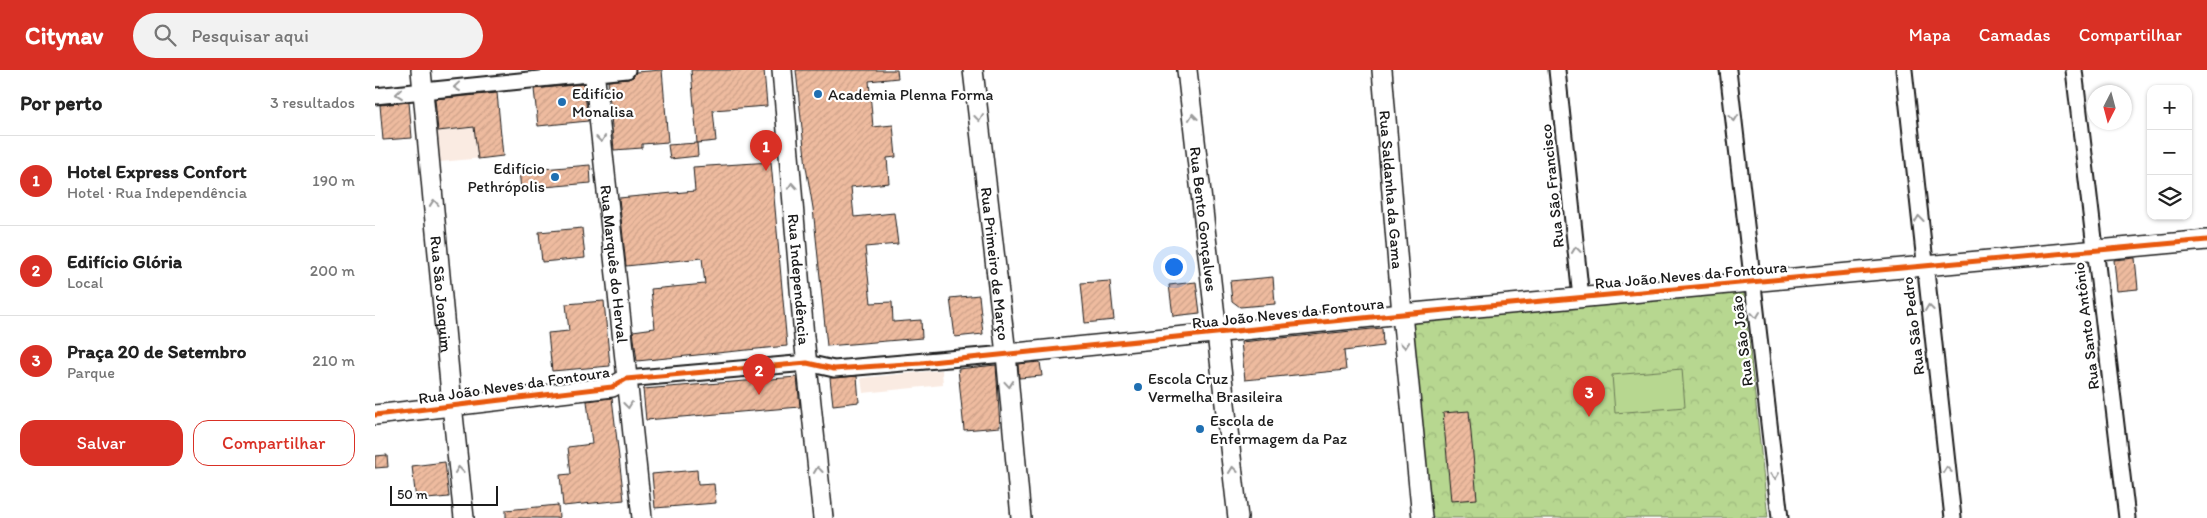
<!DOCTYPE html>
<html lang="pt">
<head>
<meta charset="utf-8">
<style>
  body { margin:0; font-family:Itim,sans-serif; background:#f2f2f2; color:#222 }
  .controls { position:absolute; right:15px; top:15px; display:grid; overflow:hidden; border-radius:10px; box-shadow:0 1px 4px #0004 }
  .controls button { width:45px; height:45px; display:grid; place-items:center; padding:0; border:0; border-bottom:1px solid #e0e0e0; background:#fff; color:#222; font:25px sans-serif }
  .compass { position:absolute; left:1712px; top:15px; width:45px; height:45px; border-radius:50%; background:#fff; box-shadow:0 1px 4px #0004; rotate:186deg }
  .scale { position:absolute; left:15px; bottom:12px; width:108px; box-sizing:border-box; padding-left:5px; border:2px solid #1c1c1c; border-top:0; font-size:14px; line-height:18px; white-space:nowrap; color:#1c1c1c; -webkit-text-stroke:4px #fff; paint-order:stroke }
  .you { position:absolute; left:798px; top:196px; width:18px; height:18px; margin:-12px; border:4px solid #fff; border-radius:50%; background:#1a73e8; box-shadow:0 0 0 8px #1a73e833 }
  .badge { display:grid; place-items:center; width:32px; height:32px; border-radius:50%; background:#d93025; color:#fff; font-size:16px; font-weight:700 }
  .pin { position:absolute; translate:-50% -41px; filter:drop-shadow(0 1px 2px #0008) }
  .pin::after { content:''; position:absolute; top:26px; width:18px; height:15px; background:inherit; clip-path:polygon(0 0,100% 0,50% 100%) }
  .list { margin:0; padding:0; list-style:none }
  h2 { display:flex; justify-content:space-between; align-items:center; height:65px; margin:0; padding:0 20px; font-size:21px }
  h2 small { font-size:16px; font-weight:400; color:#767676 }
  .list li { display:grid; grid-template-columns:32px 1fr auto; gap:15px; align-items:center; box-sizing:border-box; height:90px; padding:0 20px; border-top:1px solid #e0e0e0 }
  .list b { display:block; font-size:19px; white-space:nowrap }
  .list p { margin:0; font-size:16px; white-space:nowrap; color:#767676 }
  .list em { font-size:16px; font-style:normal; color:#767676 }
  .actions { display:flex; gap:10px; padding:15px 20px }
  .actions a { flex:1; padding:11px 0; border:1px solid #d93025; border-radius:15px; text-align:center; font-size:18px; color:#d93025 }
  .actions .main { background:#d93025; color:#fff }
  .icon { flex:none; width:28px; height:28px; fill:none; stroke:currentColor; stroke-width:2; stroke-linecap:round; stroke-linejoin:round }
  .map { position:relative; flex:none; width:1832px; height:448px; overflow:hidden }
  header { display:flex; align-items:center; gap:30px; box-sizing:border-box; height:70px; padding:0 25px; background:#d93025; color:#fff }
  header strong { font-size:24px }
  nav { display:flex; gap:28px; margin-inline-start:auto; font-size:18px }
  .search { width:350px; height:45px; background:#f2f2f2; display:flex; align-items:center; gap:12px; box-sizing:border-box; padding:0 18px; border-radius:28px; color:#767676; font-size:19px }
  main { display:flex }
  aside { flex:1; background:#fff }
  .map>svg:first-child { display:block }
  .built { fill:#faebe2 }
  .park { fill:url(#park-crowns); stroke:#6a7a56 }
  .pitch { fill:#b7d790; stroke:#6a7a56 }
  .building { fill:url(#building-hatch); stroke:#1c1c1c }
  .lines { fill:none; stroke-linecap:round; stroke-linejoin:round }
  .minor-casing { stroke:#1c1c1c; stroke-width:19 }
  .tertiary-casing { stroke:#1c1c1c; stroke-width:22 }
  .minor { stroke:#fff; stroke-width:15 }
  .tertiary { stroke:#fff; stroke-width:19 }
  .cycleway-casing { stroke:#fff; stroke-width:8 }
  .cycleway { stroke:#e8590c; stroke-width:5 }
  .oneway { stroke:#999 }
  .poi-dot { fill:#1f6fb2; stroke:#fff; stroke-width:2 }
  .labels { text-anchor:middle; dominant-baseline:central; stroke-width:4.5; stroke-linejoin:round; paint-order:stroke }
  .poi-label { font-size:16px; fill:#1c1c1c; stroke:#fff; text-anchor:start }
  .street-label { font-size:16px; fill:#1c1c1c; stroke:#fff }
</style>
</head>
<body>
<header>
<strong>Citynav</strong>
<div class="search"><svg class="icon" aria-label="search" viewBox="0 0 24 24"><circle cx="10" cy="10" r="6"/><path d="M15 15l6 6"/></svg>Pesquisar aqui</div>
<nav><a>Mapa</a><a>Camadas</a><a>Compartilhar</a></nav>
</header>
<main>
<aside>
<h2>Por perto<small>3 resultados</small></h2>
<ul class="list">
<li><span class="badge">1</span><div><b>Hotel Express Confort</b><p>Hotel · Rua Independência</p></div><em>190 m</em></li>
<li><span class="badge">2</span><div><b>Edifício Glória</b><p>Local</p></div><em>200 m</em></li>
<li><span class="badge">3</span><div><b>Praça 20 de Setembro</b><p>Parque</p></div><em>210 m</em></li>
</ul>
<div class="actions"><a class="main">Salvar</a><a>Compartilhar</a></div>
</aside>
<div class="map">
<svg width="1832" height="448" viewBox="0 0 1832 448">
  <defs>
    <pattern id="park-crowns" width="20" height="18" patternUnits="userSpaceOnUse" patternTransform="scale(1.25)"><rect width="20" height="18" fill="#b7d790"/><path d="M2 6a3 3 0 1 1 6 0M12 15a3 3 0 1 1 6 0" fill="none" stroke="#9db87c"/></pattern>
    <pattern id="building-hatch" width="6" height="6" patternUnits="userSpaceOnUse" patternTransform="scale(1.25)"><rect width="6" height="6" fill="#eebb9f"/><path d="M-1 1l2-2M0 6l6-6M5 7l2-2" fill="none" stroke="#cca088"/></pattern>
  </defs>
  <rect width="100%" height="100%" fill="#fff"/>
  <filter id="ink" filterUnits="userSpaceOnUse"><feTurbulence type="fractalNoise" baseFrequency=".02" numOctaves="2"/><feDisplacementMap in="SourceGraphic" scale="10" xChannelSelector="R" yChannelSelector="G"/><feConvolveMatrix kernelMatrix="1 2 1 2 8 2 1 2 1" color-interpolation-filters="sRGB"/></filter>
  <g filter="url(#ink)">
    <g class="built">
      <polygon points="121,19 128,86 65,92 58,26"/>
      <polygon points="567,300 568,315 488,323 486,308"/>
    </g>
    <polygon class="park" points="1368,215 1393,448 1055,448 1035,246"/>
    <polygon class="pitch" points="1307,299 1310,337 1240,343 1237,305"/>
    <g class="building">
      <polygon points="287,0 293,72 267,74 267,78 239,80 233,11 253,9 258,7 261,2"/>
      <polygon points="316,0 389,0 392,36 338,40 341,71 322,73"/>
      <polygon points="421,0 522,0 523,8 494,11 498,57 518,55 521,87 512,88 514,113 476,117 479,147 519,143 523,174 490,177 496,233 517,232 518,252 546,250 547,268 452,276 438,138 431,97"/>
      <polygon points="209,14 213,51 163,56 159,19"/>
      <polygon points="122,23 128,86 103,89 99,57 63,61 60,29"/>
      <polygon points="34,32 37,68 8,70 5,35"/>
      <polygon points="322,73 323,86 295,89 293,75"/>
      <polygon points="396,92 412,276 262,291 258,261 280,258 276,219 330,214 327,188 251,196 244,128 320,121 318,97"/>
      <polygon points="215,95 216,113 146,119 144,101"/>
      <polygon points="207,158 210,188 167,192 164,162"/>
      <polygon points="1760,188 1763,219 1742,221 1739,190"/>
      <polygon points="898,207 900,234 865,237 857,231 855,211"/>
      <polygon points="735,211 739,250 710,253 706,213"/>
      <polygon points="821,212 825,243 798,246 794,215"/>
      <polygon points="604,225 608,264 580,267 575,228"/>
      <polygon points="229,231 235,296 177,301 173,263 194,261 191,234"/>
      <polygon points="1007,258 1008,276 969,281 971,300 870,310 866,272"/>
      <polygon points="665,292 667,306 644,308 643,294"/>
      <polygon points="621,295 625,357 589,360 583,299"/>
      <polygon points="482,306 484,332 458,335 455,308"/>
      <polygon points="422,307 425,337 271,350 268,319"/>
      <polygon points="237,328 249,430 188,436 185,405 196,404 193,377 217,374 212,331"/>
      <polygon points="1094,341 1102,429 1076,431 1068,343"/>
      <polygon points="12,385 13,397 0,398 0,386"/>
      <polygon points="70,392 74,427 41,430 37,396"/>
      <polygon points="322,400 323,415 339,414 341,433 280,438 277,404"/>
      <polygon points="183,435 184,448 131,448 131,440"/>
    </g>
    <g class="lines">
      <defs>
        <g id="minor">
          <polyline points="1182,0 1206,228"/>
          <polyline points="1353,0 1405,448"/>
          <polyline points="1529,0 1578,448"/>
          <polyline points="1699,0 1752,448"/>
          <polyline points="0,26 252,0"/>
          <polyline points="251,309 432,293 459,299 631,284"/>
        </g>
        <g id="tertiary">
          <path id="s1" d="M 46,0 L 77,335 L 89,448"/>
          <path id="s2" d="M 219,0 L 267,448"/>
          <path id="s3" d="M 407,0 L 429,267 L 448,448"/>
          <path id="s4" d="M 598,0 L 631,284 L 646,448"/>
          <path id="s5" d="M 812,0 L 863,448"/>
          <path id="s6" d="M 1007,0 L 1027,244 L 1047,448"/>
          <polyline points="631,284 1027,244 1832,170"/>
          <polyline points="0,345 237,317 251,309"/>
        </g>
      </defs>
      <use href="#minor" class="minor-casing"/>
      <use href="#tertiary" class="tertiary-casing"/>
      <use href="#minor" class="minor"/>
      <use href="#tertiary" class="tertiary"/>
      <defs>
        <polyline id="cycleway" points="0,345 237,317 251,309 432,293 459,299 546,293 1027,244 1832,170"/>
      </defs>
      <use href="#cycleway" class="cycleway-casing"/>
      <use href="#cycleway" class="cycleway"/>
    </g>
    <defs><path id="oneway-chevron" d="M-2-3.5L2.5 0L-2 3.5" fill="none" stroke-width="1.6" stroke-linecap="round" stroke-linejoin="round" transform="scale(1.25)"/></defs>
    <g class="oneway">
      <use href="#oneway-chevron" transform="translate(82 17) rotate(174)"/>
      <use href="#oneway-chevron" transform="translate(24 24) rotate(174)"/>
      <use href="#oneway-chevron" transform="translate(818 47) rotate(-96)"/>
      <use href="#oneway-chevron" transform="translate(604 48) rotate(83)"/>
      <use href="#oneway-chevron" transform="translate(1359 48) rotate(84)"/>
      <use href="#oneway-chevron" transform="translate(226 69) rotate(84)"/>
      <use href="#oneway-chevron" transform="translate(417 116) rotate(-94)"/>
      <use href="#oneway-chevron" transform="translate(59 133) rotate(-95)"/>
      <use href="#oneway-chevron" transform="translate(1544 149) rotate(-96)"/>
      <use href="#oneway-chevron" transform="translate(1201 180) rotate(-96)"/>
      <use href="#oneway-chevron" transform="translate(1554 238) rotate(-97)"/>
      <use href="#oneway-chevron" transform="translate(1381 245) rotate(83)"/>
      <use href="#oneway-chevron" transform="translate(1030 275) rotate(85)"/>
      <use href="#oneway-chevron" transform="translate(634 314) rotate(85)"/>
      <use href="#oneway-chevron" transform="translate(253 335) rotate(83)"/>
      <use href="#oneway-chevron" transform="translate(84 400) rotate(-96)"/>
      <use href="#oneway-chevron" transform="translate(443 400) rotate(-96)"/>
      <use href="#oneway-chevron" transform="translate(858 400) rotate(-96)"/>
      <use href="#oneway-chevron" transform="translate(1572 400) rotate(-97)"/>
      <use href="#oneway-chevron" transform="translate(1400 406) rotate(83)"/>
    </g>
  </g>
  <g class="poi-dot">
    <circle cx="443" cy="24" r="5"/>
    <circle cx="187" cy="32" r="5"/>
    <circle cx="180" cy="107" r="5"/>
    <circle cx="763" cy="317" r="5"/>
    <circle cx="825" cy="359" r="5"/>
  </g>
  <g class="labels">
    <g class="poi-label">
      <text x="197" y="23">Edifício<tspan x="197" dy="18">Monalisa</tspan></text>
      <text x="453" y="24">Academia Plenna Forma</text>
      <text x="170" y="98" text-anchor="end">Edifício<tspan x="170" dy="18">Pethrópolis</tspan></text>
      <text x="773" y="308">Escola Cruz<tspan x="773" dy="18">Vermelha Brasileira</tspan></text>
      <text x="835" y="350">Escola de<tspan x="835" dy="18">Enfermagem da Paz</tspan></text>
    </g>
    <g class="street-label">
      <text transform="translate(1177 116) rotate(-96)">Rua São Francisco</text>
      <text stroke="none"><textPath href="#s6" startOffset="120">Rua Saldanha da Gama</textPath></text>
      <text stroke="none"><textPath href="#s5" startOffset="150">Rua Bento Gonçalves</textPath></text>
      <text stroke="none"><textPath href="#s2" startOffset="195">Rua Marquês do Herval</textPath></text>
      <text stroke="none"><textPath href="#s4" startOffset="195">Rua Primeiro de Março</textPath></text>
      <text transform="translate(1316 205) rotate(-5)">Rua João Neves da Fontoura</text>
      <text stroke="none"><textPath href="#s3" startOffset="210">Rua Independência</textPath></text>
      <text stroke="none"><textPath href="#s1" startOffset="225">Rua São Joaquim</textPath></text>
      <text transform="translate(913 243) rotate(-6)">Rua João Neves da Fontoura</text>
      <text transform="translate(1538 256) rotate(-97)">Rua São Pedro</text>
      <text transform="translate(1711 256) rotate(-97)">Rua Santo Antônio</text>
      <text transform="translate(1367 271) rotate(-97)">Rua São João</text>
      <text transform="translate(139 315) rotate(-8)">Rua João Neves da Fontoura</text>
    </g>
  </g>
</svg>
<div class="controls">
<button>+</button>
<button>−</button>
<button><svg class="icon" aria-label="layers" viewBox="0 0 24 24"><path d="M12 4l9 5-9 5-9-5zM3 14l9 5 9-5"/></svg></button>
</div>
<svg class="compass" viewBox="-18 -18 36 36"><path d="M0-13l5 13h-10z" fill="#e53935"/><path d="M0 13l5-13h-10z" fill="#767676"/></svg>
<div class="scale">50 m</div>
<div class="you"></div>
<div class="pin badge" style="left:391px;top:101px">1</div>
<div class="pin badge" style="left:384px;top:325px">2</div>
<div class="pin badge" style="left:1214px;top:347px">3</div>
</div>
</main>
</body>
</html>
